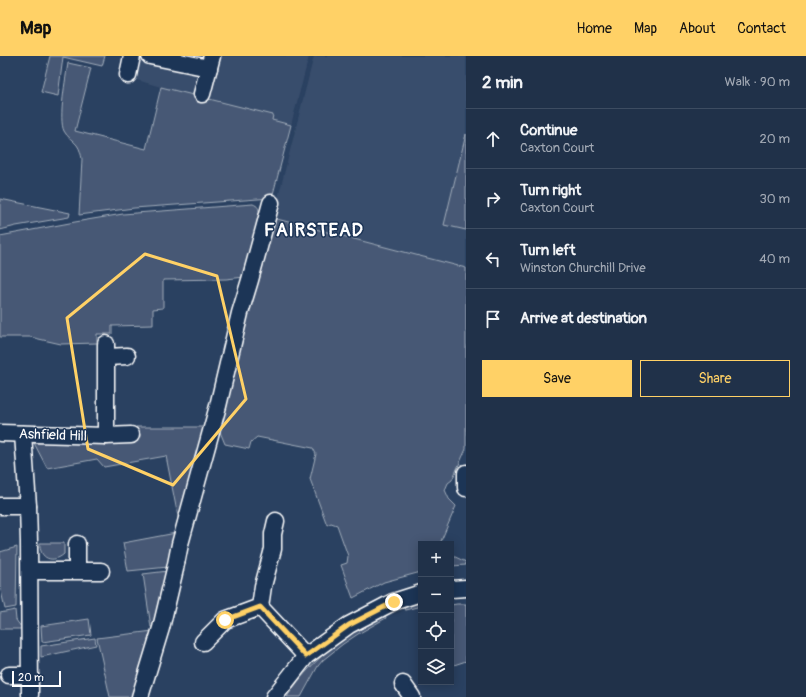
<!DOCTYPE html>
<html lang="en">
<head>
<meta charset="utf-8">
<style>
  body { margin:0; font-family:Pangolin,sans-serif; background:#2d3d53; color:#f1f3f6 }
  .controls { position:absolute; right:12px; bottom:12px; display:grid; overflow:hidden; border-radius:0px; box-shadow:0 2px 10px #0003 }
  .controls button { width:36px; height:36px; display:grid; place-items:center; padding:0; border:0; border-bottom:1px solid #3d4c61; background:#203149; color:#f1f3f6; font:20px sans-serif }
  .scale { position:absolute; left:12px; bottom:10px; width:49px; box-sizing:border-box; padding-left:4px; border:2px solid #fff; border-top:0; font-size:11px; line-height:14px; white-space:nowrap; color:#fff; -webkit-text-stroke:3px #1d3557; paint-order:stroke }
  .stop { position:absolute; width:12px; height:12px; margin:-9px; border:3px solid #ffd166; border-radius:50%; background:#fff }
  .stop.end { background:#ffd166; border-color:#fff; box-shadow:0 1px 4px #0008 }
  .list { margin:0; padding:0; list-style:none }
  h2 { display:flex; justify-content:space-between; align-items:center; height:52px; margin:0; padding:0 16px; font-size:17px }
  h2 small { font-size:13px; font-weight:400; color:#a2a9b4 }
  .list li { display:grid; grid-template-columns:26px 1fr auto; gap:12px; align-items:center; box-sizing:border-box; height:60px; padding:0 16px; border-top:1px solid #3d4c61 }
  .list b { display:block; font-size:15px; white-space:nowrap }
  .list p { margin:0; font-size:13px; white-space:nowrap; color:#a2a9b4 }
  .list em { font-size:13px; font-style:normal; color:#a2a9b4 }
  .actions { display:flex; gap:8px; padding:12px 16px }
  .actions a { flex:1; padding:9px 0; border:1px solid #ffd166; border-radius:0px; text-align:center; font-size:14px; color:#ffd166 }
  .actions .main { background:#ffd166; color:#111 }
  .icon { flex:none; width:22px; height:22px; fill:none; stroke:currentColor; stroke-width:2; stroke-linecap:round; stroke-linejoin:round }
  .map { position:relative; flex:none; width:466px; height:641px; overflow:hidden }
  header { display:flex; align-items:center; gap:24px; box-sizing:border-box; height:56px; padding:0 20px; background:#ffd166; color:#111 }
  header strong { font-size:19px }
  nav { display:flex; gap:22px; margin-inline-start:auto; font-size:14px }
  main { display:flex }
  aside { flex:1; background:#203149 }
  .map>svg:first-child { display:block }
  .built { fill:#394e6c }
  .green { fill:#465975; stroke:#a2acba }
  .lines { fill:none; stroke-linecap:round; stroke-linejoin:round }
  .minor-casing { stroke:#fff; stroke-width:19 }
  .minor { stroke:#1d3557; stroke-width:16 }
  .route { stroke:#ffd166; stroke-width:5 }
  .marked { fill:none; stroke:#ffd166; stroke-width:3; stroke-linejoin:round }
  .labels { text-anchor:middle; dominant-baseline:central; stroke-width:3; stroke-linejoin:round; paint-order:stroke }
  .street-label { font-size:14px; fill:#fff; stroke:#1d3557 }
  .district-label { font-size:18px; font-weight:bold; letter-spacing:1px; fill:#fff; stroke:#1d3557 }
</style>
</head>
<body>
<header>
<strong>Map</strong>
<nav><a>Home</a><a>Map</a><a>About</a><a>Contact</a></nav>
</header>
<main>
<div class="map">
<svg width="466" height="641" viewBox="0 0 466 641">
  <rect width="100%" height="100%" fill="#2a4161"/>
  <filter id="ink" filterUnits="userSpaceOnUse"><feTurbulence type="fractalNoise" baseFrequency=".025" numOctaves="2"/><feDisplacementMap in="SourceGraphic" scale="8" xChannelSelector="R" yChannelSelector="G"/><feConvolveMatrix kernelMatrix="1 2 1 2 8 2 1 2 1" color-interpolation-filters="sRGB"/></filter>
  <g filter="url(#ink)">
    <g class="built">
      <polygon points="141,0 309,0 291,69 272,64 273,59 161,31 134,23 136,20"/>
      <polygon points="314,0 466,0 466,212 273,162"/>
    </g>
    <g class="green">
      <polygon points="50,0 105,0 102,10 63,1 58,40 41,36"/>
      <path d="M 68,7 L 91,12 L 75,75 L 146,93 L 161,31 L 273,59 L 272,64 L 291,69 L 272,142 L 134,152 L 79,159 L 82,103 C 81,98 80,93 77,89 C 73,84 67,81 64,75 C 58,63 66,21 68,7 Z"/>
      <polygon points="466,78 466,174 444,169"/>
      <polygon points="0,143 70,157 69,161 16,170 0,174"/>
      <path d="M 253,148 C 258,150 259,152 259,157 L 245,221 L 226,223 L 163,224 L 163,252 L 153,253 L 153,269 L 112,270 L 112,278 L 97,278 L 97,287 L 61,288 L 30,281 L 0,281 L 0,180 L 75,166 L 123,158 Z"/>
      <polygon points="273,162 466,212 466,393 452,424 448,427 445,434 449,443 456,450 441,485 443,488 421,488 421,516 384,526 353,542 341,509 347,507 348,500 337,469 331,467 327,469 310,423 316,398 313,392 257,381 251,386 249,393 225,388 218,371"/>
      <polygon points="136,371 209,371 180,471 166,400 104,411 97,403 47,412 34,387 137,383"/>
      <polygon points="176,477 168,511 128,515 123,487"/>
      <path d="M 40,487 L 64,487 L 64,498 C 53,508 39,503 40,487 Z"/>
      <polygon points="17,491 16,551 5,553 0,530 0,496"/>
      <polygon points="451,499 466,506 466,509 451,510"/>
      <polygon points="168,515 154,571 151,571 143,518"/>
      <polygon points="421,545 421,550 405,554 404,551"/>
      <polygon points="457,548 466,548 466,605 451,610 451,549"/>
      <polygon points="15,554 16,564 21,571 21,573 0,573 0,557"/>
      <path d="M 385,558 L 386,562 L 358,578 L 343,588 L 323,604 L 318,610 L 301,641 L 287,641 C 299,621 324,596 342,583 C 356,573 371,566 385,558 Z"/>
      <polygon points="89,563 91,579 42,586 41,570"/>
      <polygon points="153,575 135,641 110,641 97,582"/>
      <polygon points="95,582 96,589 41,601 41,590"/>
    </g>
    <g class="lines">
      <defs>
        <g id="minor">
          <polyline points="150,0 209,12"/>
          <polyline points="128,19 132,0"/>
          <polyline points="202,38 212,0"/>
          <polyline points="107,301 127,300"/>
          <polyline points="0,377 106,380 131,379"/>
          <polyline points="23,378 28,450 29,486 30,639"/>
          <polyline points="106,380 106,288"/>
          <polyline points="466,432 466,417"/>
          <polyline points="0,450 28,450"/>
          <polyline points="77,488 77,514"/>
          <polyline points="30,515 101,515"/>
          <polyline points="451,533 466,532"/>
          <polyline points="260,551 306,600"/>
          <polyline points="203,586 225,564 260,551 263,530 273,493 273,478 276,465"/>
          <polyline points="9,619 30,619"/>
          <polyline points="403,628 412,641"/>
          <polyline points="140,641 161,572 175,513 180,488 218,350 240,257 250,224 271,147"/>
          <polyline points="274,641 306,600 349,569 393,546 421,537"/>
        </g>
      </defs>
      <use href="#minor" class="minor-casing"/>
      <use href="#minor" class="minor"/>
    </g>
  </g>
  <g class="lines" filter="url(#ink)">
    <polyline class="route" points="225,564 260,551 306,600 349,569 394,546"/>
  </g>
  <path class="marked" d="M 145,198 L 217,220 L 246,343 L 173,429 L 88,393 L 67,262 Z"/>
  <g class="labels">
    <g class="street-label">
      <text transform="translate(53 379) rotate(2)">Ashfield Hill</text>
    </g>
    <g class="district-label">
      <text x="314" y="174">FAIRSTEAD</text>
    </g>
  </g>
</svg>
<div class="controls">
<button>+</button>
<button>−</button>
<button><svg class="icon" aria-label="locate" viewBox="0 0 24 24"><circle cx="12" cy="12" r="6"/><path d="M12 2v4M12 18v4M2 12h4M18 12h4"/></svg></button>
<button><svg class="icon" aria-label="layers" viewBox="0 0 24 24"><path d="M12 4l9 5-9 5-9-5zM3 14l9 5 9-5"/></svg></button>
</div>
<div class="scale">20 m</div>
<div class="stop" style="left:225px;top:564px"></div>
<div class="stop end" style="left:394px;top:546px"></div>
</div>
<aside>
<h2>2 min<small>Walk · 90 m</small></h2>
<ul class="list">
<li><svg class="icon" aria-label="ahead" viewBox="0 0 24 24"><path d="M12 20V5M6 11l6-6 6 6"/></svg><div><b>Continue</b><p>Caxton Court</p></div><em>20 m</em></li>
<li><svg class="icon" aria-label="right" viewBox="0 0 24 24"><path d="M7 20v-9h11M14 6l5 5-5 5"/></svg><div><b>Turn right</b><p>Caxton Court</p></div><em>30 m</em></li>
<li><svg class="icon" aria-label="left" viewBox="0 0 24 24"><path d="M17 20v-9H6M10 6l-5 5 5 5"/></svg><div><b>Turn left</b><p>Winston Churchill Drive</p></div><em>40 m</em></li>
<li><svg class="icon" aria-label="arrive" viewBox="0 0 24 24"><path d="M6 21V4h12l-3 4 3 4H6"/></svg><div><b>Arrive at destination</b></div></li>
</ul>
<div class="actions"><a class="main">Save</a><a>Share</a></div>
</aside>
</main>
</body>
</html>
